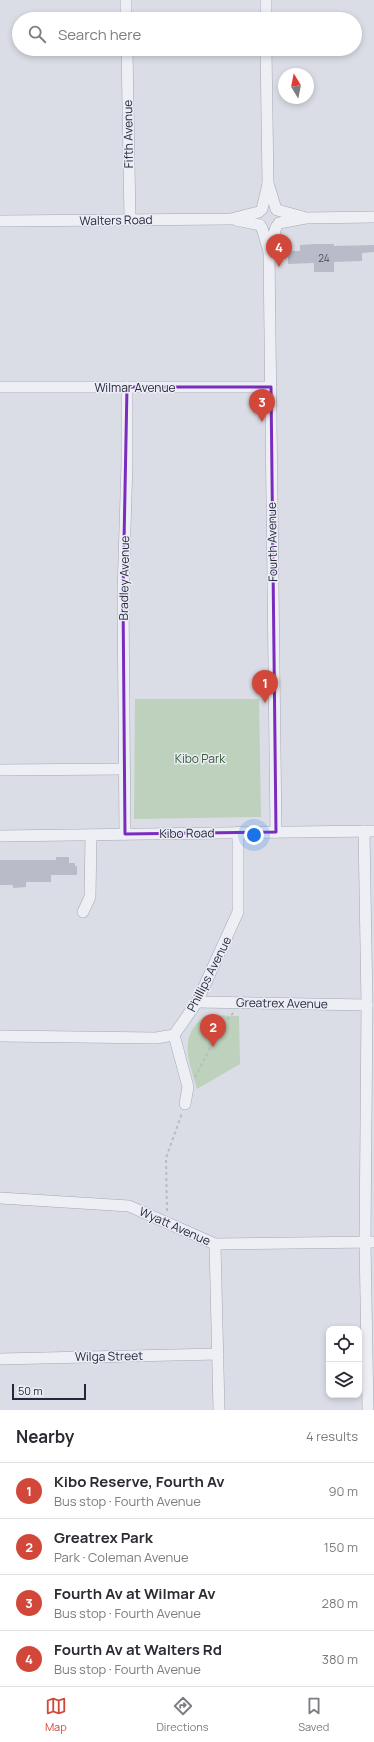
<!DOCTYPE html>
<html lang="en">
<head>
<meta charset="utf-8">
<style>
  body { margin:0; font-family:Manrope,sans-serif; background:#f2f2f3; color:#2b2b33 }
  .controls { position:absolute; right:12px; bottom:12px; display:grid; overflow:hidden; border-radius:8px; box-shadow:0 2px 6px #0003 }
  .controls button { width:36px; height:36px; display:grid; place-items:center; padding:0; border:0; border-bottom:1px solid #e1e1e2; background:#fff; color:#2b2b33; font:20px sans-serif }
  .compass { position:absolute; left:278px; top:68px; width:36px; height:36px; border-radius:50%; background:#fff; box-shadow:0 2px 6px #0003; rotate:350deg }
  .scale { position:absolute; left:12px; bottom:10px; width:74px; box-sizing:border-box; padding-left:4px; border:2px solid #25283d; border-top:0; font-size:11px; line-height:14px; white-space:nowrap; color:#25283d; -webkit-text-stroke:3px #ebecf4; paint-order:stroke }
  .you { position:absolute; left:254px; top:835px; width:14px; height:14px; margin:-10px; border:3px solid #fff; border-radius:50%; background:#1a73e8; box-shadow:0 0 0 6px #1a73e833 }
  .badge { display:grid; place-items:center; width:26px; height:26px; border-radius:50%; background:#d1483a; color:#fff; font-size:13px; font-weight:700 }
  .pin { position:absolute; translate:-50% -33px; filter:drop-shadow(0 1px 2px #0008) }
  .pin::after { content:''; position:absolute; top:21px; width:14px; height:12px; background:inherit; clip-path:polygon(0 0,100% 0,50% 100%) }
  .list { margin:0; padding:0; list-style:none }
  h2 { display:flex; justify-content:space-between; align-items:center; height:52px; margin:0; padding:0 16px; font-size:17px }
  h2 small { font-size:13px; font-weight:400; color:#7c7c81 }
  .list li { display:grid; grid-template-columns:26px 1fr auto; gap:12px; align-items:center; box-sizing:border-box; height:56px; padding:0 16px; border-top:1px solid #e1e1e2 }
  .list b { display:block; font-size:15px; white-space:nowrap }
  .list p { margin:0; font-size:13px; white-space:nowrap; color:#7c7c81 }
  .list em { font-size:13px; font-style:normal; color:#7c7c81 }
  .icon { flex:none; width:22px; height:22px; fill:none; stroke:currentColor; stroke-width:2; stroke-linecap:round; stroke-linejoin:round }
  .map { position:relative; flex:none; width:374px; height:1410px; overflow:hidden }
  .search { position:absolute; background:#fff; box-shadow:0 2px 6px #0003; left:12px; right:12px; top:12px; height:44px; display:flex; align-items:center; gap:10px; box-sizing:border-box; padding:0 14px; border-radius:22px; color:#7c7c81; font-size:15px }
  .sheet { height:276px; background:#fff }
  nav { display:flex; justify-content:space-around; align-items:center; box-sizing:border-box; height:56px; border-top:1px solid #e1e1e2; background:#fff; font-size:11px; color:#7c7c81 }
  nav a { display:grid; justify-items:center; gap:2px }
  nav .on { color:#d1483a }
  .map>svg:first-child { display:block }
  .green { fill:#bdd1bc }
  .building { fill:#b9bbc9 }
  .lines { fill:none; stroke-linecap:round; stroke-linejoin:round }
  .street-casing { stroke:#a4a7b3; stroke-width:12 }
  .path { stroke:#babbc5; stroke-width:2; stroke-dasharray:3 3; stroke-linecap:butt }
  .street { stroke:#eeeff5; stroke-width:11 }
  .marked { fill:none; stroke:#7b2cbf; stroke-width:3; stroke-linejoin:round }
  .labels { text-anchor:middle; dominant-baseline:central; stroke-width:3; stroke-linejoin:round; paint-order:stroke }
  .number-label { font-size:10px; fill:#4a4d60 }
  .street-label { font-size:12px; fill:#25283d; stroke:#ebecf4 }
  .park-label { font-size:12px; fill:#325934; stroke:#ebecf4 }
</style>
</head>
<body>
<div class="map">
<svg width="374" height="1410" viewBox="0 0 374 1410">
  <rect width="100%" height="100%" fill="#dbdde6"/>
  <g class="green">
    <polygon points="135,699 259,699 261,817 134,819"/>
    <path d="M 206,1015 L 239,1016 L 240,1064 L 197,1089 C 189,1060 177,1037 206,1015 Z"/>
  </g>
  <g class="building">
    <polygon points="314,244 334,244 334,246 374,245 374,252 362,253 362,261 334,262 334,272 314,272 314,263 288,264 288,251 300,251 300,245"/>
    <polygon points="56,857 69,857 69,863 75,863 75,866 77,866 77,875 51,875 51,882 26,882 26,887 13,888 13,885 0,885 0,860 56,860"/>
  </g>
  <g class="lines">
    <defs>
      <g id="street">
        <polyline points="126,0 126,19"/>
        <polyline points="266,0 266,19"/>
        <polyline points="127,49 130,220"/>
        <polyline points="266,49 268,183 276,209"/>
        <polyline points="262,209 268,184"/>
        <polyline points="277,210 303,217"/>
        <polyline points="236,220 260,225"/>
        <polyline points="0,221 231,219 259,212"/>
        <polyline points="279,223 306,218 374,217"/>
        <polyline points="262,228 269,252 276,832"/>
        <polyline points="269,251 276,227"/>
        <polyline points="0,387 271,387"/>
        <polyline points="0,770 124,769"/>
        <polyline points="364,831 367,1005 365,1242 368,1410"/>
        <polyline points="125,834 123,594 127,463 127,387"/>
        <polyline points="0,836 374,831"/>
        <polyline points="83,912 90,897 91,835"/>
        <polyline points="197,1002 367,1005"/>
        <polyline points="174,1035 188,1087 185,1104"/>
        <polyline points="0,1036 156,1038 174,1035 197,1002 238,912 238,832"/>
        <polyline points="0,1198 129,1206 215,1244 374,1242"/>
        <polyline points="215,1244 219,1410"/>
        <polyline points="0,1359 218,1354"/>
      </g>
    </defs>
    <use href="#street" class="street-casing"/>
    <g class="path">
      <polyline points="195,1077 221,1027 234,1012"/>
      <polyline points="167,1211 166,1158 182,1113"/>
    </g>
    <use href="#street" class="street"/>
  </g>
  <path class="marked" d="M 127,387 L 271,387 L 276,832 L 125,834 L 123,594 Z"/>
  <g class="labels">
    <g class="number-label">
      <text x="324" y="258">24</text>
    </g>
    <g class="street-label">
      <text transform="translate(128 134) rotate(-91)">Fifth Avenue</text>
      <text transform="translate(116 220) rotate(-1)">Walters Road</text>
      <text x="135" y="387">Wilmar Avenue</text>
      <text transform="translate(272 542) rotate(-91)">Fourth Avenue</text>
      <text transform="translate(124 578) rotate(-89)">Bradley Avenue</text>
      <text transform="translate(187 833) rotate(-1)">Kibo Road</text>
      <text transform="translate(209 974) rotate(-63)">Phillips Avenue</text>
      <text transform="translate(282 1003) rotate(1)">Greatrex Avenue</text>
      <text transform="translate(175 1226) rotate(24)">Wyatt Avenue</text>
      <text transform="translate(109 1356) rotate(-1)">Wilga Street</text>
    </g>
    <g class="park-label">
      <text x="200" y="758">Kibo Park</text>
    </g>
  </g>
</svg>
<div class="controls">
<button><svg class="icon" aria-label="locate" viewBox="0 0 24 24"><circle cx="12" cy="12" r="6"/><path d="M12 2v4M12 18v4M2 12h4M18 12h4"/></svg></button>
<button><svg class="icon" aria-label="layers" viewBox="0 0 24 24"><path d="M12 4l9 5-9 5-9-5zM3 14l9 5 9-5"/></svg></button>
</div>
<svg class="compass" viewBox="-18 -18 36 36"><path d="M0-13l5 13h-10z" fill="#e53935"/><path d="M0 13l5-13h-10z" fill="#7c7c81"/></svg>
<div class="scale">50 m</div>
<div class="you"></div>
<div class="pin badge" style="left:265px;top:703px">1</div>
<div class="pin badge" style="left:213px;top:1047px">2</div>
<div class="pin badge" style="left:262px;top:422px">3</div>
<div class="pin badge" style="left:279px;top:267px">4</div>
<div class="search"><svg class="icon" aria-label="search" viewBox="0 0 24 24"><circle cx="10" cy="10" r="6"/><path d="M15 15l6 6"/></svg>Search here</div>
</div>
<section class="sheet">
<h2>Nearby<small>4 results</small></h2>
<ul class="list">
<li><span class="badge">1</span><div><b>Kibo Reserve, Fourth Av</b><p>Bus stop · Fourth Avenue</p></div><em>90 m</em></li>
<li><span class="badge">2</span><div><b>Greatrex Park</b><p>Park · Coleman Avenue</p></div><em>150 m</em></li>
<li><span class="badge">3</span><div><b>Fourth Av at Wilmar Av</b><p>Bus stop · Fourth Avenue</p></div><em>280 m</em></li>
<li><span class="badge">4</span><div><b>Fourth Av at Walters Rd</b><p>Bus stop · Fourth Avenue</p></div><em>380 m</em></li>
</ul>
</section>
<nav>
<a class="on"><svg class="icon" aria-label="map" viewBox="0 0 24 24"><path d="M3 6l6-2 6 2 6-2v14l-6 2-6-2-6 2zM9 4v14M15 6v14"/></svg>Map</a>
<a><svg class="icon" aria-label="directions" viewBox="0 0 24 24"><path d="M12 3l9 9-9 9-9-9zM9 14v-3h6M13 9l2 2-2 2"/></svg>Directions</a>
<a><svg class="icon" aria-label="saved" viewBox="0 0 24 24"><path d="M7 4h10v16l-5-4-5 4z"/></svg>Saved</a>
</nav>
</body>
</html>
